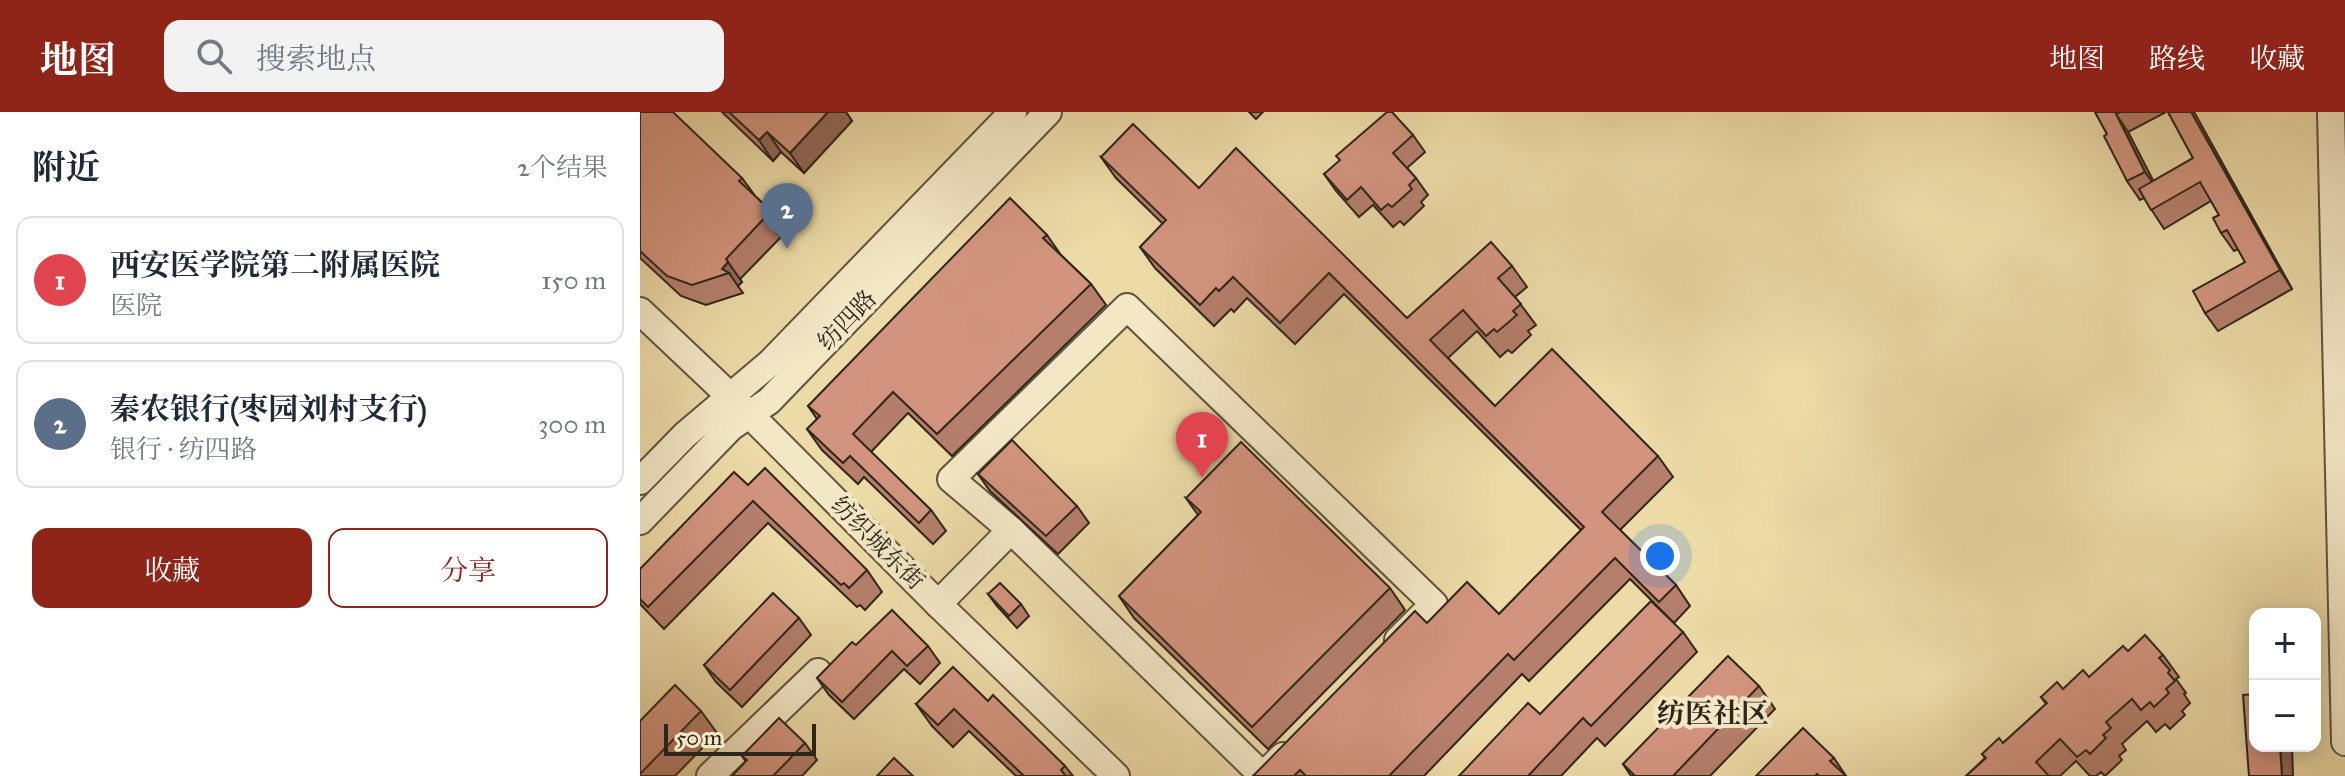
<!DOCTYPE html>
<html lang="zh">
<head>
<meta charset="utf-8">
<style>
  body { margin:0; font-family:"IM FELL Great Primer","Noto Serif SC",serif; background:#f2f2f3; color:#1f2937 }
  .controls { position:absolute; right:24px; bottom:24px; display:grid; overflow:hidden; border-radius:16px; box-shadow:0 4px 20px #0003 }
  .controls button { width:72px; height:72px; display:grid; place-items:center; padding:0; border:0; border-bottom:2px solid #e0e1e3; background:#fff; color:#1f2937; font:40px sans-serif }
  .scale { position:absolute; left:24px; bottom:20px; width:152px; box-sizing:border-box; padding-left:8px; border:4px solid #2f261b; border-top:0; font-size:22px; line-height:28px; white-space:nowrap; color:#2f261b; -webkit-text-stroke:6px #f3e7c6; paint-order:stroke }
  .you { position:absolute; left:1020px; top:444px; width:28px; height:28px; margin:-20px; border:6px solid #fff; border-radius:50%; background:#1a73e8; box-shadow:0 0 0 12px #1a73e833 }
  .badge { display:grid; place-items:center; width:52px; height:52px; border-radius:50%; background:#8f2418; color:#fff; font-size:26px; font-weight:700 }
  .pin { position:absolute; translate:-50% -66px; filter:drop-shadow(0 2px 4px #0008) }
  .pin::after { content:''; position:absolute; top:42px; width:28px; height:24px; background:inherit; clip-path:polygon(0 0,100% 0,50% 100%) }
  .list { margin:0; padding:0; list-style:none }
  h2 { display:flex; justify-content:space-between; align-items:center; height:104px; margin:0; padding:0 32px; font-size:34px }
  h2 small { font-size:26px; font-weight:400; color:#747a83 }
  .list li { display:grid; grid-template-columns:52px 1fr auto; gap:24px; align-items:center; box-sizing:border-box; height:128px; margin:0 16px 16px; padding:0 16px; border:2px solid #e0e1e3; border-radius:16px }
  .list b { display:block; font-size:30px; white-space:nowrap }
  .list p { margin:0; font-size:26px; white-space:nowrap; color:#747a83 }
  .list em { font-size:26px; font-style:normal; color:#747a83 }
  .actions { display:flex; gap:16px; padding:24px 32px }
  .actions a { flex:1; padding:18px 0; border:2px solid #8f2418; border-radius:16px; text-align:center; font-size:28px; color:#8f2418 }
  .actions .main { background:#8f2418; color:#fff }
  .icon { flex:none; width:44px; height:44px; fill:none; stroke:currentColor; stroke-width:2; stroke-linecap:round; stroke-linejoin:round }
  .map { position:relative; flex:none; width:1705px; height:664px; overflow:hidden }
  header { display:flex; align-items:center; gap:48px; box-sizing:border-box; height:112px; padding:0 40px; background:#8f2418; color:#fff }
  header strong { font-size:38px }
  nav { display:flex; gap:44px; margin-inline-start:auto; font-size:28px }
  .search { width:560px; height:72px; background:#f2f2f3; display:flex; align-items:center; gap:20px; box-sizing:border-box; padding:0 28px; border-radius:16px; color:#747a83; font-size:30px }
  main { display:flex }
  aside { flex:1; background:#fff }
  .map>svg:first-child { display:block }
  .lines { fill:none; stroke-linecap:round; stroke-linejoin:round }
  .minor-casing { stroke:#5e533e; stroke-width:30 }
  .minor { stroke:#f3e7c6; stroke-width:26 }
  .wall { fill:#b57f6c; stroke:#2f261b; stroke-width:2 }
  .shaded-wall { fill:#936858; stroke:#2f261b; stroke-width:2 }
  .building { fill:#d2947e; stroke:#2f261b; stroke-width:2 }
  .labels { text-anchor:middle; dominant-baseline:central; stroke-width:8; stroke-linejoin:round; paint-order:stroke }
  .street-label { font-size:24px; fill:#2f261b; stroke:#f3e7c6 }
  .quarter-label { font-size:28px; font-weight:bold; fill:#2f261b; stroke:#f3e7c6 }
</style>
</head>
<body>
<header>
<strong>地图</strong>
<div class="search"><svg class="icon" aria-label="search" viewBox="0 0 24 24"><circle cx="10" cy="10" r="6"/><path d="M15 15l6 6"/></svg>搜索地点</div>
<nav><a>地图</a><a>路线</a><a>收藏</a></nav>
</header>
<main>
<aside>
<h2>附近<small>2个结果</small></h2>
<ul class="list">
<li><span class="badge" style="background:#e0444e">1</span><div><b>西安医学院第二附属医院</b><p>医院</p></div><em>150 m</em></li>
<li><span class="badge" style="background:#5c6f8a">2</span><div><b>秦农银行(枣园刘村支行)</b><p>银行 · 纺四路</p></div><em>300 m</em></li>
</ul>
<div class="actions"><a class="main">收藏</a><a>分享</a></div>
</aside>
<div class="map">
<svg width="1705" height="664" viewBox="0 0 1705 664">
  <rect width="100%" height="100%" fill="#ecdaa7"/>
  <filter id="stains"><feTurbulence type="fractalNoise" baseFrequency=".0025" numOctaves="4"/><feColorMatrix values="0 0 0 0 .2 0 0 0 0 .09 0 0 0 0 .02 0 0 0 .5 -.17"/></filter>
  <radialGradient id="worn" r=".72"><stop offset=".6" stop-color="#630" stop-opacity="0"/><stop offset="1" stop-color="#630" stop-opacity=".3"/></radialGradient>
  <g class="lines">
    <defs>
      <g id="minor">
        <polyline points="1691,0 1705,630"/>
        <polyline points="0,199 111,304 298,492 476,664"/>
        <polyline points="0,369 45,323 130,251 373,0"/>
        <polyline points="0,409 91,315 129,289 408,0"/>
        <polyline points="371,418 311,367 487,195 794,492 758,528"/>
        <polyline points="298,492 371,418 623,664 643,644"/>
        <polyline points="70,664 178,560"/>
      </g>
    </defs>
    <use href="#minor" class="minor-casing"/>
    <use href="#minor" class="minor"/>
  </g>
  <g class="wall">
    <polygon points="0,0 102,66 116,85 131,99 146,120 100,167 102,170 98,174 103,181 66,193 41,184 0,146"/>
    <polygon points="82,0 206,0 212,9 164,61 141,40 133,49"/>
    <polygon points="609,0 623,0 616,7"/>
    <polygon points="1455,0 1526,0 1488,20 1513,69 1553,46 1528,0 1554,0 1652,177 1578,219 1565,201 1605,150 1598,137 1594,139 1581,121 1579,103 1571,89 1524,117 1504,86 1500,88 1487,69 1467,22"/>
    <polygon points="773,23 785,40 767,56 776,66 788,83 781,90 784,94 764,113 760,109 753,115 733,93 719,105 696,79 684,62"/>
    <polygon points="461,45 559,76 767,206 872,154 887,175 875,185 896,213 888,219 891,223 872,241 868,238 860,245 837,219 808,246 855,294 1018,344 1033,365 980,418 1036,473 1050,494 1034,511 990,467 889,569 882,562 784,664 613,664 787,511 859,502 941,418 704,182 655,232 607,186 594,200 591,197 574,214 515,156 500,135 523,112 476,66"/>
    <polygon points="407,123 421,143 451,172 466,193 312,344 268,301 231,340 291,398 306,419 293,432 224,365 218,372 182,338 167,317 177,307 168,294"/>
    <polygon points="338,362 437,394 449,411 418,442 350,379"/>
    <polygon points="108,373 227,458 242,480 225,498 220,493 217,495 128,411 24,517 0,492 0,457"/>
    <polygon points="546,386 750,476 765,498 628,637 494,506 479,484 558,403"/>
    <polygon points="348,482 381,492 389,504 377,516 357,494"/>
    <polygon points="159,506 171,523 102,595 76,570 64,553"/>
    <polygon points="1043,520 1057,540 965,634 957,626 921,664 819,664 900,602"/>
    <polygon points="216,533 288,534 300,551 280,572 264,557 214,607 189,583 177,566"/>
    <polygon points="1488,539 1523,543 1539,565 1536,567 1546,581 1544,582 1550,591 1542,599 1545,603 1530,617 1525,612 1516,620 1507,609 1482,632 1486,638 1479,644 1482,648 1465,664 1461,660 1456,664 1450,664 1436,649 1420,664 1326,664 1345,646 1342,642 1363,631 1406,592 1401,585 1423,577 1449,565"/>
    <polygon points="1119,574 1135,597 1070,664 991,664 983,652"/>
    <polygon points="348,589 425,654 433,664 376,664 329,619 313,635 292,614 276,592"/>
    <polygon points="61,599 77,621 35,664 0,664 0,609"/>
    <polygon points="165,631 177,648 162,664 92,664 106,650 102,644"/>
    <polygon points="1194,646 1206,664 1116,664"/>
  </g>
  <g class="shaded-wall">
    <polygon points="188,0 206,0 212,9 164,61 150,41"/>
    <polygon points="1551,0 1554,0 1652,177 1640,158"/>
    <polygon points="1476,2 1488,20 1518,78 1505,60"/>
    <polygon points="127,20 141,40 133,49 119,28"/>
    <polygon points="88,150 102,170 98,174 89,161 82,157"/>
    <polygon points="1640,634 1652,634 1653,664 1642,664"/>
  </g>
  <g class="building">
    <polygon points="0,0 33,0 102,66 99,69 131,99 86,147 88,150 82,157 89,161 52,173 27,164 0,139"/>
    <polygon points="89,0 188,0 150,41 127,20 119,28"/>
    <polygon points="747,0 752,0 773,23 753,41 776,66 769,73 772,77 752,95 748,92 741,98 721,75 707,88 684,62 700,48 696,44"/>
    <polygon points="1455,0 1480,0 1476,2 1505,60 1487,69 1464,24 1467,22"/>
    <polygon points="1528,0 1551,0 1640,158 1565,201 1553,179 1605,150 1587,118 1581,121 1573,106 1579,103 1560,70 1511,98 1499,77 1553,46"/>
    <polygon points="493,12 559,76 596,36 767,206 851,130 872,154 858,166 881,192 873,199 877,203 857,220 854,217 846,224 823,198 790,228 855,294 912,237 1018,344 962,400 1036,473 1019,490 975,446 874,548 868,542 749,664 666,664 660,658 654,664 613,664 775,499 787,511 827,470 859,502 944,415 689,161 640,211 593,165 579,179 576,176 560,193 500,135 526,108 461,45"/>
    <polygon points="370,86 407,123 403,126 451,172 297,322 253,280 213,322 291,398 279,411 210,344 203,351 167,317 180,304 168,294"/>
    <polygon points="372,328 437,394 406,424 338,362"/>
    <polygon points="601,330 750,476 612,615 479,484 561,400 546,386"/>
    <polygon points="125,356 227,458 209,476 204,471 201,473 113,389 8,495 0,487 0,457 94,360 108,373"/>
    <polygon points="360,471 381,492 369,504 348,482"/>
    <polygon points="133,481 159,506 90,578 64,553"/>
    <polygon points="1011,489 1043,520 951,614 943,606 888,664 819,664 888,591 900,602"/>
    <polygon points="252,498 288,534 267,554 252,539 202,590 177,566 212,530 216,533"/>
    <polygon points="1505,523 1523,543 1519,546 1530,558 1528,561 1535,569 1526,577 1529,581 1514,595 1510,590 1501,598 1492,587 1466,610 1471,616 1463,623 1466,626 1450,642 1446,638 1437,645 1420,627 1396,650 1409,664 1326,664 1346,646 1342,642 1359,626 1363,631 1407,591 1401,585 1417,570 1423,577 1443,558 1449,565 1483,534 1488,539"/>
    <polygon points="1088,544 1119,574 1033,664 995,664 983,652"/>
    <polygon points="313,555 348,589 353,583 425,654 421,658 426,664 384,664 314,597 298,613 276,592"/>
    <polygon points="35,573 61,599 0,662 0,609"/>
    <polygon points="1615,582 1615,634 1640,634 1642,664 1609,664 1603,583"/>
    <polygon points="139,606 165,631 133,664 92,664 107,648 102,644"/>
    <polygon points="1163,616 1194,646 1190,649 1206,664 1179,664 1177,662 1175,664 1116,664"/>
    <polygon points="254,646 273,664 237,664"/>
  </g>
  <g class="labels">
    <g class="street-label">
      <text transform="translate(207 208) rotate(-46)">纺四路</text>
      <text transform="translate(238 431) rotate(45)">纺织城东街</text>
    </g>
    <g class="quarter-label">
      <text x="1073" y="601">纺医社区</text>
    </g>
  </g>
  <rect width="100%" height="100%" filter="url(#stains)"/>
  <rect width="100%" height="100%" fill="url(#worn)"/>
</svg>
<div class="controls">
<button>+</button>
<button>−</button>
</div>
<div class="scale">50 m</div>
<div class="you"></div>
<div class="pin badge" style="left:562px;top:366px;background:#e0444e">1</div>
<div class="pin badge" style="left:147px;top:137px;background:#5c6f8a">2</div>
</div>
</main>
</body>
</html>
